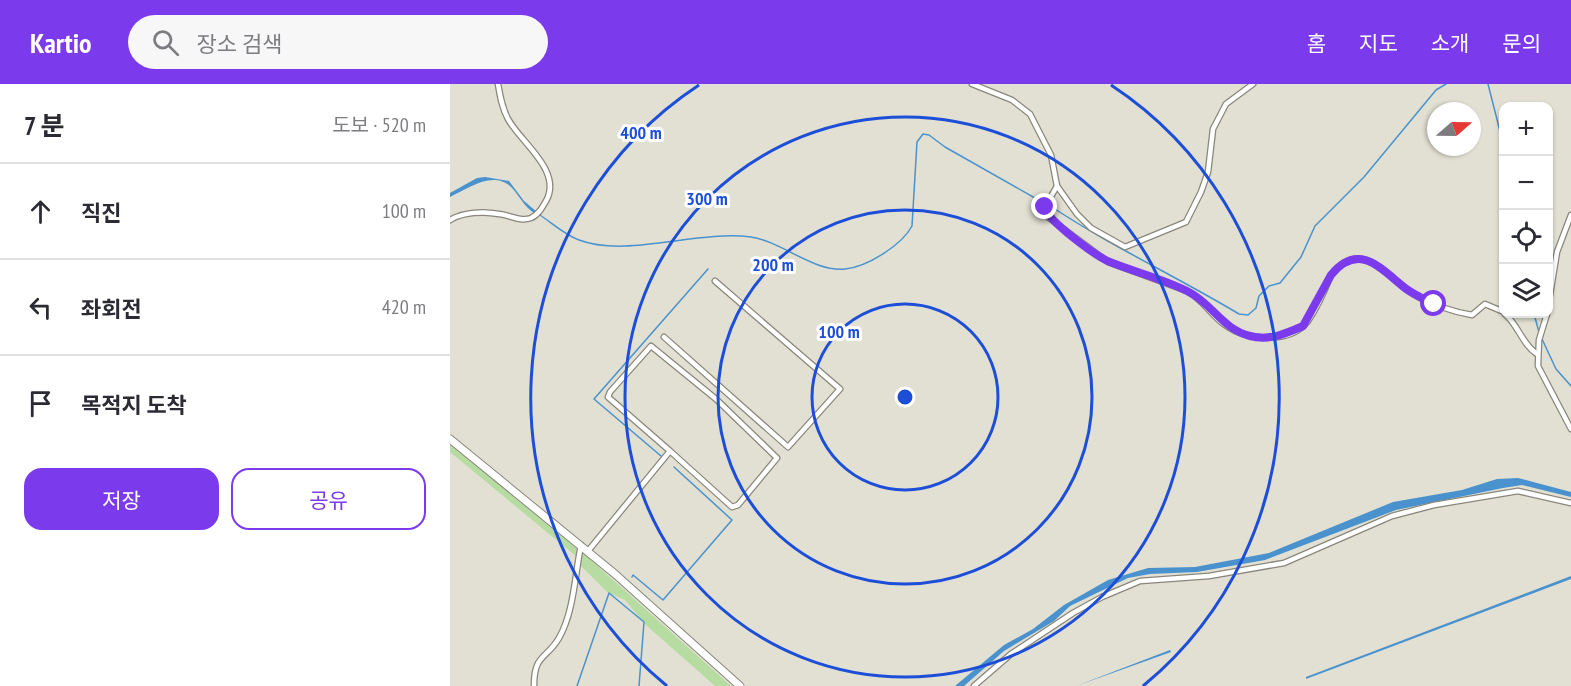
<!DOCTYPE html>
<html lang="ko">
<head>
<meta charset="utf-8">
<style>
  body { margin:0; font-family:"PT Sans Narrow","Noto Sans KR",sans-serif; background:#f7f7f7; color:#2b2b33 }
  .controls { position:absolute; right:18px; top:18px; display:grid; overflow:hidden; border-radius:12px; box-shadow:0 2px 4px #0004 }
  .controls button { width:54px; height:54px; display:grid; place-items:center; padding:0; border:0; border-bottom:2px solid #e1e1e2; background:#fff; color:#2b2b33; font:30px sans-serif }
  .compass { position:absolute; left:977px; top:18px; width:54px; height:54px; border-radius:50%; background:#fff; box-shadow:0 2px 4px #0004; rotate:70deg }
  .stop { position:absolute; width:18px; height:18px; margin:-14px; border:4px solid #7c3aed; border-radius:50%; background:#fff }
  .stop.end { background:#7c3aed; border-color:#fff; box-shadow:0 2px 6px #0008 }
  .list { margin:0; padding:0; list-style:none }
  h2 { display:flex; justify-content:space-between; align-items:center; height:78px; margin:0; padding:0 24px; font-size:26px }
  h2 small { font-size:20px; font-weight:400; color:#7c7c81 }
  .list li { display:grid; grid-template-columns:39px 1fr auto; gap:18px; align-items:center; box-sizing:border-box; height:96px; padding:0 24px; border-top:2px solid #e1e1e2 }
  .list b { display:block; font-size:22px; white-space:nowrap }
  .list em { font-size:20px; font-style:normal; color:#7c7c81 }
  .actions { display:flex; gap:12px; padding:18px 24px }
  .actions a { flex:1; padding:14px 0; border:2px solid #7c3aed; border-radius:18px; text-align:center; font-size:21px; color:#7c3aed }
  .actions .main { background:#7c3aed; color:#fff }
  .icon { flex:none; width:33px; height:33px; fill:none; stroke:currentColor; stroke-width:2; stroke-linecap:round; stroke-linejoin:round }
  .map { position:relative; flex:none; width:1121px; height:602px; overflow:hidden }
  header { display:flex; align-items:center; gap:36px; box-sizing:border-box; height:84px; padding:0 30px; background:#7c3aed; color:#fff }
  header strong { font-size:28px }
  nav { display:flex; gap:33px; margin-inline-start:auto; font-size:21px }
  .search { width:420px; height:54px; background:#f7f7f7; display:flex; align-items:center; gap:15px; box-sizing:border-box; padding:0 21px; border-radius:33px; color:#7c7c81; font-size:22px }
  main { display:flex }
  aside { flex:1; background:#fff }
  .map>svg:first-child { display:block }
  .green { fill:#b6dca2 }
  .water { fill:#4992ce }
  .lines { fill:none; stroke-linecap:round; stroke-linejoin:round }
  .stream { stroke:#4992ce; stroke-width:1.5 }
  .street-casing { stroke:#89867b; stroke-width:7 }
  .secondary-casing { stroke:#89867b; stroke-width:9 }
  .street { stroke:#fff; stroke-width:4.5 }
  .secondary { stroke:#fff; stroke-width:7 }
  .route { stroke:#7c3aed; stroke-width:8 }
  .ring { fill:none; stroke:#1d4ed8; stroke-width:3 }
  .centre { fill:#1d4ed8; stroke:#fff; stroke-width:3 }
  .ring-label { font-size:18px; text-anchor:middle; font-weight:bold; fill:#1d4ed8; stroke:#fff; stroke-width:6; stroke-linejoin:round; paint-order:stroke }
</style>
</head>
<body>
<header>
<strong>Kartio</strong>
<div class="search"><svg class="icon" aria-label="search" viewBox="0 0 24 24"><circle cx="10" cy="10" r="6"/><path d="M15 15l6 6"/></svg>장소 검색</div>
<nav><a>홈</a><a>지도</a><a>소개</a><a>문의</a></nav>
</header>
<main>
<aside>
<h2>7 분<small>도보 · 520 m</small></h2>
<ul class="list">
<li><svg class="icon" aria-label="ahead" viewBox="0 0 24 24"><path d="M12 20V5M6 11l6-6 6 6"/></svg><div><b>직진</b></div><em>100 m</em></li>
<li><svg class="icon" aria-label="left" viewBox="0 0 24 24"><path d="M17 20v-9H6M10 6l-5 5 5 5"/></svg><div><b>좌회전</b></div><em>420 m</em></li>
<li><svg class="icon" aria-label="arrive" viewBox="0 0 24 24"><path d="M6 21V4h12l-3 4 3 4H6"/></svg><div><b>목적지 도착</b></div></li>
</ul>
<div class="actions"><a class="main">저장</a><a>공유</a></div>
</aside>
<div class="map">
<svg width="1121" height="602" viewBox="0 0 1121 602">
  <rect width="100%" height="100%" fill="#e2e0d3"/>
  <g class="green">
    <polygon points="0,360 126,464 127,473 0,368"/>
    <polygon points="133,469 281,602 265,602 196,541 175,516 157,508 130,481"/>
  </g>
  <g class="water">
    <path d="M 35,93 L 59,97 L 74,117 L 87,128 L 84,129 C 74,122 70,113 62,104 C 44,85 17,105 0,113 L 0,109 L 27,94 Z"/>
    <polygon points="1068,394 1121,408 1121,413 1072,401 1053,404 946,426 815,476 747,488 700,490 678,494 620,522 604,537 554,567 514,602 505,602 554,561 583,545 614,521 658,496 698,484 745,483 819,469 943,418 1012,406 1047,395"/>
    <polygon points="1121,492 1121,495 856,595 856,593"/>
    <polygon points="720,566 721,568 626,602"/>
  </g>
  <g class="lines">
    <g class="stream">
      <polyline points="1038,0 1054,63"/>
      <path d="M 599,121 C 660,162 726,192 789,230 L 798,231 L 806,224 L 809,212 L 819,202 L 830,199 L 851,173 L 865,142 L 914,93 L 986,6 L 996,0"/>
      <path d="M 90,131 C 102,139 115,151 129,156 C 177,174 247,146 301,153 C 333,158 363,188 395,185 C 417,183 452,161 462,142 L 467,58 L 473,50 L 479,51 L 495,63 L 592,118"/>
      <polyline points="1084,230 1089,248"/>
      <polyline points="1092,255 1106,285 1121,302"/>
      <polyline points="211,372 144,315 258,185"/>
      <polyline points="182,493 183,491 213,516 282,436 224,383"/>
      <polyline points="127,602 159,509 194,538 189,602"/>
    </g>
    <defs>
      <g id="street">
        <polyline points="522,0 562,16 580,30 601,71 607,102 627,130 641,144 675,163 736,138 751,108 758,88 763,45 776,20 803,0"/>
        <path d="M 607,102 L 595,123 L 599,134 L 658,178 L 737,207 C 753,216 761,231 775,241 C 797,257 840,260 858,237 C 867,224 875,206 881,191 C 914,151 937,195 965,211 C 982,220 1003,228 1022,231 L 1035,220 L 1054,228"/>
        <path d="M 0,136 C 13,128 34,127 49,130 C 60,131 70,138 81,134 C 88,131 92,124 96,117 C 113,87 71,59 58,35 C 52,24 50,12 48,0"/>
        <polyline points="1098,223 1107,168 1121,131"/>
        <path d="M 1055,230 C 1069,242 1072,260 1087,270"/>
        <polyline points="1097,230 1089,256 1088,282 1121,345"/>
        <polyline points="214,253 338,363 390,305 265,197"/>
        <polyline points="138,467 220,367 158,313 160,308 201,262 266,315 327,374 288,421 282,423 220,367"/>
        <path d="M 84,602 C 84,570 96,576 109,554 C 124,528 125,490 131,461"/>
        <polyline points="524,602 561,570 623,529 652,513 690,497 759,492 834,479 942,432 984,421 1068,407 1121,419"/>
      </g>
      <polyline id="secondary" points="0,355 165,490 290,602"/>
    </defs>
    <use href="#street" class="street-casing"/>
    <use href="#secondary" class="secondary-casing"/>
    <use href="#street" class="street"/>
    <use href="#secondary" class="secondary"/>
  </g>
  <g class="lines">
    <path class="route" d="M 595,123 C 595,135 647,173 660,178 C 685,188 713,195 737,207 C 762,219 772,245 800,252 C 819,257 835,250 853,242 L 881,191 C 909,157 931,185 955,204 C 964,211 974,215 984,220"/>
  </g>
  <g class="ring">
    <circle cx="455" cy="313" r="93"/>
    <circle cx="455" cy="313" r="187"/>
    <circle cx="455" cy="313" r="280"/>
    <path d="M217 602A374 374 0 0 1 249 1M661 1A374 374 0 0 1 693 602"/>
  </g>
  <circle cx="455" cy="313" r="9" class="centre"/>
  <g class="ring-label">
    <text x="191" y="55">400 m</text>
    <text x="257" y="121">300 m</text>
    <text x="323" y="187">200 m</text>
    <text x="389" y="254">100 m</text>
  </g>
</svg>
<div class="controls">
<button>+</button>
<button>−</button>
<button><svg class="icon" aria-label="locate" viewBox="0 0 24 24"><circle cx="12" cy="12" r="6"/><path d="M12 2v4M12 18v4M2 12h4M18 12h4"/></svg></button>
<button><svg class="icon" aria-label="layers" viewBox="0 0 24 24"><path d="M12 4l9 5-9 5-9-5zM3 14l9 5 9-5"/></svg></button>
</div>
<svg class="compass" viewBox="-18 -18 36 36"><path d="M0-13l5 13h-10z" fill="#e53935"/><path d="M0 13l5-13h-10z" fill="#7c7c81"/></svg>
<div class="stop" style="left:984px;top:220px"></div>
<div class="stop end" style="left:595px;top:123px"></div>
</div>
</main>
</body>
</html>
